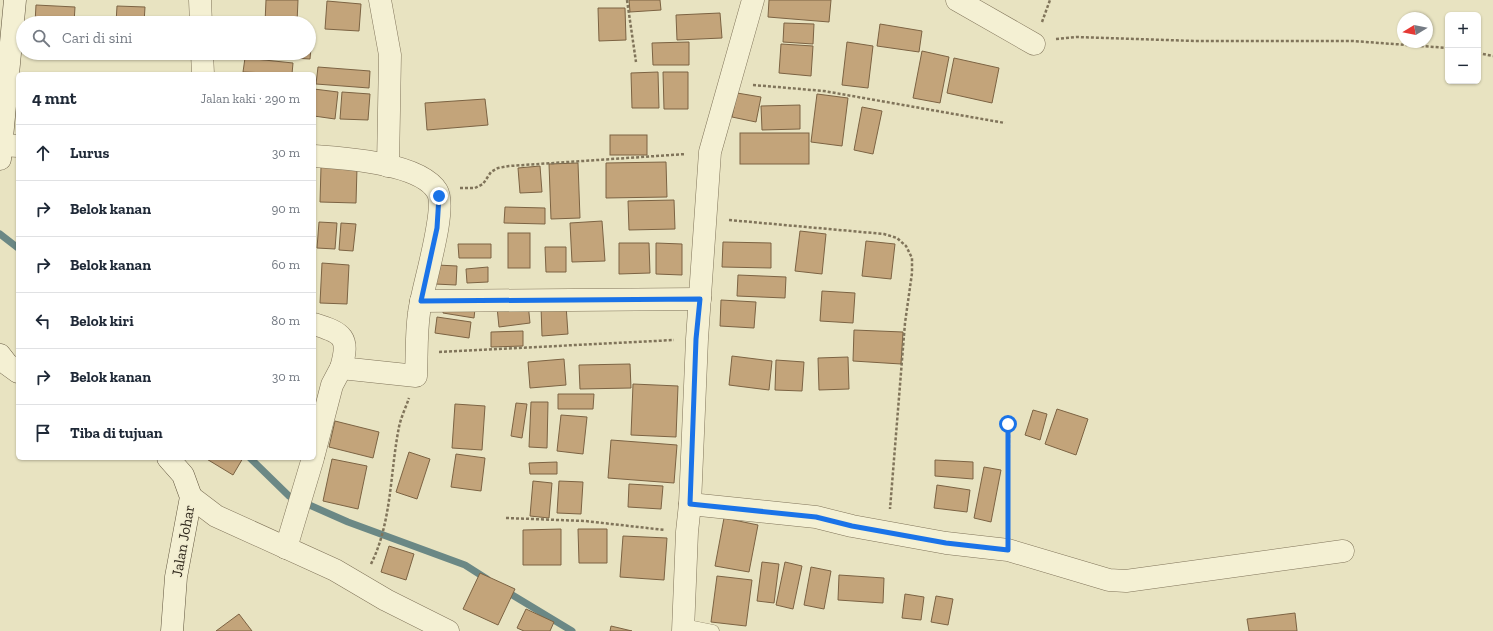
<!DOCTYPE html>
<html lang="id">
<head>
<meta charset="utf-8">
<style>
  body { margin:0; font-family:"Zilla Slab",serif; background:#f6f6f7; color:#1f2937 }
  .controls { position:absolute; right:12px; top:12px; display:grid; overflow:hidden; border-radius:6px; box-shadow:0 1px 3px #0004 }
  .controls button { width:36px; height:36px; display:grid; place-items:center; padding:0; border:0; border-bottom:1px solid #e0e1e3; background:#fff; color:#1f2937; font:20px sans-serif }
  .compass { position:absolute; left:1397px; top:12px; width:36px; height:36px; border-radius:50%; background:#fff; box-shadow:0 1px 3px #0004; rotate:260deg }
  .stop { position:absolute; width:12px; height:12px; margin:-9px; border:3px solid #1a73e8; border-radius:50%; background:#fff }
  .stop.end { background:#1a73e8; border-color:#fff; box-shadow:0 1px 4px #0008 }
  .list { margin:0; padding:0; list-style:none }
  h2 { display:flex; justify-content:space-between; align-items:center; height:52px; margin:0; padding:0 16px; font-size:17px }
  h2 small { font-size:13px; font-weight:400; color:#747a83 }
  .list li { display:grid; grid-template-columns:26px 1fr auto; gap:12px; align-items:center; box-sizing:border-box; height:56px; padding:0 16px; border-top:1px solid #e0e1e3 }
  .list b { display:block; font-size:15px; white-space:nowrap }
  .list em { font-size:13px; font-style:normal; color:#747a83 }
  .icon { flex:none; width:22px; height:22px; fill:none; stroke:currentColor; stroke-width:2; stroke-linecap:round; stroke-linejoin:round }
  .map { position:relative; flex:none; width:1493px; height:631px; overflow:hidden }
  .search { position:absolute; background:#fff; box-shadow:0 1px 3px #0004; left:16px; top:16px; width:300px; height:44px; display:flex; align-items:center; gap:10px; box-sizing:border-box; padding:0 14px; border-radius:22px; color:#747a83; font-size:15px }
  .panel { position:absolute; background:#fff; box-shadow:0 1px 3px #0004; left:16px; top:72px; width:300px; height:388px; border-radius:6px }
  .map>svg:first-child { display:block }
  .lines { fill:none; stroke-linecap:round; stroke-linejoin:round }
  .stream { stroke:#6b8885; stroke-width:7 }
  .building { fill:#c3a47a; stroke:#7c6343 }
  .lane-casing { stroke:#80745a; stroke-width:13 }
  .street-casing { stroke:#80745a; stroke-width:23 }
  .secondary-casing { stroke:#61553e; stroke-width:23 }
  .path { stroke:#80745a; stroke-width:2.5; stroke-dasharray:3 2; stroke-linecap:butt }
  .lane { stroke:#f4f0d3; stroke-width:12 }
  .street { stroke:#f4f0d3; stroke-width:22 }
  .secondary { stroke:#f4f0d3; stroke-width:22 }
  .route { stroke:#1a73e8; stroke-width:5 }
  .labels { text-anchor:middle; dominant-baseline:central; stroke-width:3; stroke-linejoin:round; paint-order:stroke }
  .street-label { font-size:15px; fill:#312a1d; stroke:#f1ecd0 }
</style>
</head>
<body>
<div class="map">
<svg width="1493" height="631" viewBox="0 0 1493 631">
  <rect width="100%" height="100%" fill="#e8e3c1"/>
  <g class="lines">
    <g class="stream">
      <polyline points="0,234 18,248"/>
      <polyline points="250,458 289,496 348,522 465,565 487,579"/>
      <polyline points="504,590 572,631"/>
    </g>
  </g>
  <g class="building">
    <polygon points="266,0 298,0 297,23 265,23"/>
    <polygon points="629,0 660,0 661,10 630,12"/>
    <polygon points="769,0 831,0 829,22 768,17"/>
    <polygon points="327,1 361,4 359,31 325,29"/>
    <polygon points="36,5 75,7 74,23 35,23"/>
    <polygon points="117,6 145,7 144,23 116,23"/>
    <polygon points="598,8 625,8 626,40 599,41"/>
    <polygon points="720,13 722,38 677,40 676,15"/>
    <polygon points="784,23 814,24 813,44 783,42"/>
    <polygon points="880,24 922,31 919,52 877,46"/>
    <polygon points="309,36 312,36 310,59 261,56 262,53 309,53"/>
    <polygon points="689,42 689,65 653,65 652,43"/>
    <polygon points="847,42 873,46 868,88 842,85"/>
    <polygon points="781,44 813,46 811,76 779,73"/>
    <polygon points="922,51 949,57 940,103 913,98"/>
    <polygon points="245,58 293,63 292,74 243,72"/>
    <polygon points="954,58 999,68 992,103 947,93"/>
    <polygon points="318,67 370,71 369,88 316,84"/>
    <polygon points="658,72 659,108 632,108 631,73"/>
    <polygon points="663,72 688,72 688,109 664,109"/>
    <polygon points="314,89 338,92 335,119 314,116"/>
    <polygon points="342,92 370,94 368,120 340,119"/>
    <polygon points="737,93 761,97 756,122 732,117"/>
    <polygon points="817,94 848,98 842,146 811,142"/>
    <polygon points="485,99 488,125 427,130 425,103"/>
    <polygon points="800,105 800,129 762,130 761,106"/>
    <polygon points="862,107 882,111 873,154 854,150"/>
    <rect x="740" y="133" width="69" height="31"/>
    <rect x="610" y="135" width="37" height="20"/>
    <polygon points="666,162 667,197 606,198 606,163"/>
    <polygon points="578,163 580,218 551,219 549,164"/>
    <polygon points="540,166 542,192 520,193 518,168"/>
    <polygon points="321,167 357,168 356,203 320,202"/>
    <polygon points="674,200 675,229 629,230 628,201"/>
    <polygon points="505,207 545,208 545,224 504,223"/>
    <polygon points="602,221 605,261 572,262 570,223"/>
    <polygon points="319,222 337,223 335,249 317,248"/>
    <polygon points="341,223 356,224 353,251 339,250"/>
    <polygon points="800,231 826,234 822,274 795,271"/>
    <rect x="508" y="233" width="22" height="35"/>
    <polygon points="866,241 895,244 891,279 862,276"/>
    <polygon points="723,242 771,243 771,268 722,267"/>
    <polygon points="619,243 649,243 650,273 619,274"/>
    <polygon points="656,243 682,244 682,275 656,274"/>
    <polygon points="458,244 491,244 491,258 459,258"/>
    <polygon points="545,247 566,247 566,272 546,272"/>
    <polygon points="322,263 349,265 347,304 320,303"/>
    <polygon points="437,265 457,266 456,285 435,284"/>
    <polygon points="488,267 488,282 467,283 466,269"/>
    <polygon points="738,275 786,277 785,298 737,296"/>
    <polygon points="822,291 855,293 853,323 820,321"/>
    <polygon points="721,300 756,302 754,328 720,326"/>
    <polygon points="528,303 530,323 499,327 497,307"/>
    <polygon points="444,304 475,309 474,318 443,313"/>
    <polygon points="566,305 568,334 542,336 541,307"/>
    <polygon points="437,317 471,322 469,338 435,333"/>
    <polygon points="854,330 903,332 901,364 853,361"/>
    <polygon points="523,331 523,346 491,347 491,332"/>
    <polygon points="732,356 772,361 769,390 729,385"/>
    <polygon points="848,357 849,389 819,390 818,358"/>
    <polygon points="564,359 566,385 530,388 528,362"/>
    <polygon points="776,360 804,362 802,391 775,390"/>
    <polygon points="630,364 631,388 580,389 579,365"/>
    <polygon points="633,384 678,386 676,437 631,435"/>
    <polygon points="558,394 594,394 593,409 558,409"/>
    <polygon points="531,402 548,402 547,448 529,447"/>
    <polygon points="516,403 527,404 522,438 511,436"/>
    <polygon points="455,404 485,406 482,450 452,448"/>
    <polygon points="1057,409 1088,419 1076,455 1045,444"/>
    <polygon points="1033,410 1047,414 1040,440 1025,435"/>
    <polygon points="561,415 587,417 583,454 557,451"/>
    <polygon points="335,421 379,432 373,458 329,447"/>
    <polygon points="611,440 677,445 674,483 608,478"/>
    <polygon points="409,452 430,459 417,499 396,492"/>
    <polygon points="456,454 485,458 481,491 451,487"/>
    <polygon points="205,458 243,458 233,475"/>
    <polygon points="332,459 367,466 358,509 323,501"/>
    <polygon points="935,460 973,462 973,479 935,476"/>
    <polygon points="557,462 557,474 530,474 529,463"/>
    <polygon points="984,467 1001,470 991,522 974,518"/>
    <polygon points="533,481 552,483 549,518 530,516"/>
    <polygon points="559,481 583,482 581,514 557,513"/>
    <polygon points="629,484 663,486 661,509 628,507"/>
    <polygon points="937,485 970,490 967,512 934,508"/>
    <polygon points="724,518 758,525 749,572 715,566"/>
    <polygon points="561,529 561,565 523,565 523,530"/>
    <polygon points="578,529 607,529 607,563 579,563"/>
    <polygon points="623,536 667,538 664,580 620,577"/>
    <polygon points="389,546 414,554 406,580 381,572"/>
    <polygon points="762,562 779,564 774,603 757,601"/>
    <polygon points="785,562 802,566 793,609 776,605"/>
    <polygon points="811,567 831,571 824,609 804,605"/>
    <polygon points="480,573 515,589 498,625 463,609"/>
    <polygon points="839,575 884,578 883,603 838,600"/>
    <polygon points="717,576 752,580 746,626 711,622"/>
    <polygon points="905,594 924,597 921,620 902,618"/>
    <polygon points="936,596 953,599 948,625 931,622"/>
    <polygon points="526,609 554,622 550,631 524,631 517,628"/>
    <polygon points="1295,613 1297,631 1249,631 1247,619"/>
    <polygon points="239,614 252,631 216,631"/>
    <polygon points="611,626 632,631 610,631"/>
  </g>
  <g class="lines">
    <defs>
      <polyline id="lane" points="683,625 713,631"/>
      <g id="street">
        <polyline points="200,0 201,23"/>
        <polyline points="380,0 390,55 388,166"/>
        <polyline points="957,0 1034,44"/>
        <polyline points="202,53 203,74"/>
        <polyline points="1,145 18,146"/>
        <path d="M 314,156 C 344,158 420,163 437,191 C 448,209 422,288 419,313 C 416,334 417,355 416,376 L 341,368 C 350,337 343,333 314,324"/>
        <polyline points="421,301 700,299"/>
        <polyline points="314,454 332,385 341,368"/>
        <polyline points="191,497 216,516 335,570 386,600 448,631"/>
        <polyline points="690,504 816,517 852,526 946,543 1008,550 1109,580 1126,581 1343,551"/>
        <polyline points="286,548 313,458"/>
        <polyline points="683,631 687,532 690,504 697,339 710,152 753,0"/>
      </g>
      <g id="secondary">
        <polyline points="0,159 15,0"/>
        <polyline points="0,355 7,364 18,372"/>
        <polyline points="168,458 183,475 191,497 176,577 172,631"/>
      </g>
    </defs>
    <use href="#lane" class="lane-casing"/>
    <use href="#street" class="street-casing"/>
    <use href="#secondary" class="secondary-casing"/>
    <g class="path">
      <polyline points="627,0 636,62"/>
      <polyline points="1042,22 1050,0"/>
      <polyline points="1056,39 1076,37 1195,41 1353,41 1448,48"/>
      <polyline points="1478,53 1493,56"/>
      <polyline points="753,85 824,91 1005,123"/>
      <polyline points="460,188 475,188 483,184 491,172 498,168 509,166 686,154"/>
      <polyline points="729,220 884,234 897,238 906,246 912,258 912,273 905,323 890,509"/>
      <polyline points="439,352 674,340"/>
      <polyline points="506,518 585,521 665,530"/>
      <polyline points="1008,528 1009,425"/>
      <path d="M 371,564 C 392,522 390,472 399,427 C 401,417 406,407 409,398"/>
    </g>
    <use href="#lane" class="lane"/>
    <use href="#street" class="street"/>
    <use href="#secondary" class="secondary"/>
  </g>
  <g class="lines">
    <polyline class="route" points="439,196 437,228 421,301 700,299 696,339 690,504 816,517 852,526 946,543 1008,550 1008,424"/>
  </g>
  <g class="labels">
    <g class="street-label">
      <text transform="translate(183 541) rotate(-80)">Jalan Johar</text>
    </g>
  </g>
</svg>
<div class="controls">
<button>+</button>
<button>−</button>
</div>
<svg class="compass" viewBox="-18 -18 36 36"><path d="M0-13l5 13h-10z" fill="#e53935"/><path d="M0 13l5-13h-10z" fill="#747a83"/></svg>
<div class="stop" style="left:1008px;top:424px"></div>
<div class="stop end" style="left:439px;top:196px"></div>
<div class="search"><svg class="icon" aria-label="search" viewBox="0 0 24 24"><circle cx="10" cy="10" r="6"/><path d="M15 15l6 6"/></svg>Cari di sini</div>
<section class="panel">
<h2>4 mnt<small>Jalan kaki · 290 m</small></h2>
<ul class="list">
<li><svg class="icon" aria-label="ahead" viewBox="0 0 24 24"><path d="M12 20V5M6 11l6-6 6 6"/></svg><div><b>Lurus</b></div><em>30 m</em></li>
<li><svg class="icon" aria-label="right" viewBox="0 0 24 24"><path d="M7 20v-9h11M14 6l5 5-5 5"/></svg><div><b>Belok kanan</b></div><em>90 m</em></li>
<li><svg class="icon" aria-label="right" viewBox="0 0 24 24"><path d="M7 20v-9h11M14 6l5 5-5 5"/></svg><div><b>Belok kanan</b></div><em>60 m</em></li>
<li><svg class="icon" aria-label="left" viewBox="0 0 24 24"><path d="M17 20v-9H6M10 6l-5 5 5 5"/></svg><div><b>Belok kiri</b></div><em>80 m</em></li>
<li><svg class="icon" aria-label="right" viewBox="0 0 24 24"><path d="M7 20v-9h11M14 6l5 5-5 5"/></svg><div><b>Belok kanan</b></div><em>30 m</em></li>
<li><svg class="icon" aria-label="arrive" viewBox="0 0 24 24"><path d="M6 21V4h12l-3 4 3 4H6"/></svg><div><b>Tiba di tujuan</b></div></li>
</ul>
</section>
</div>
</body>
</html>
